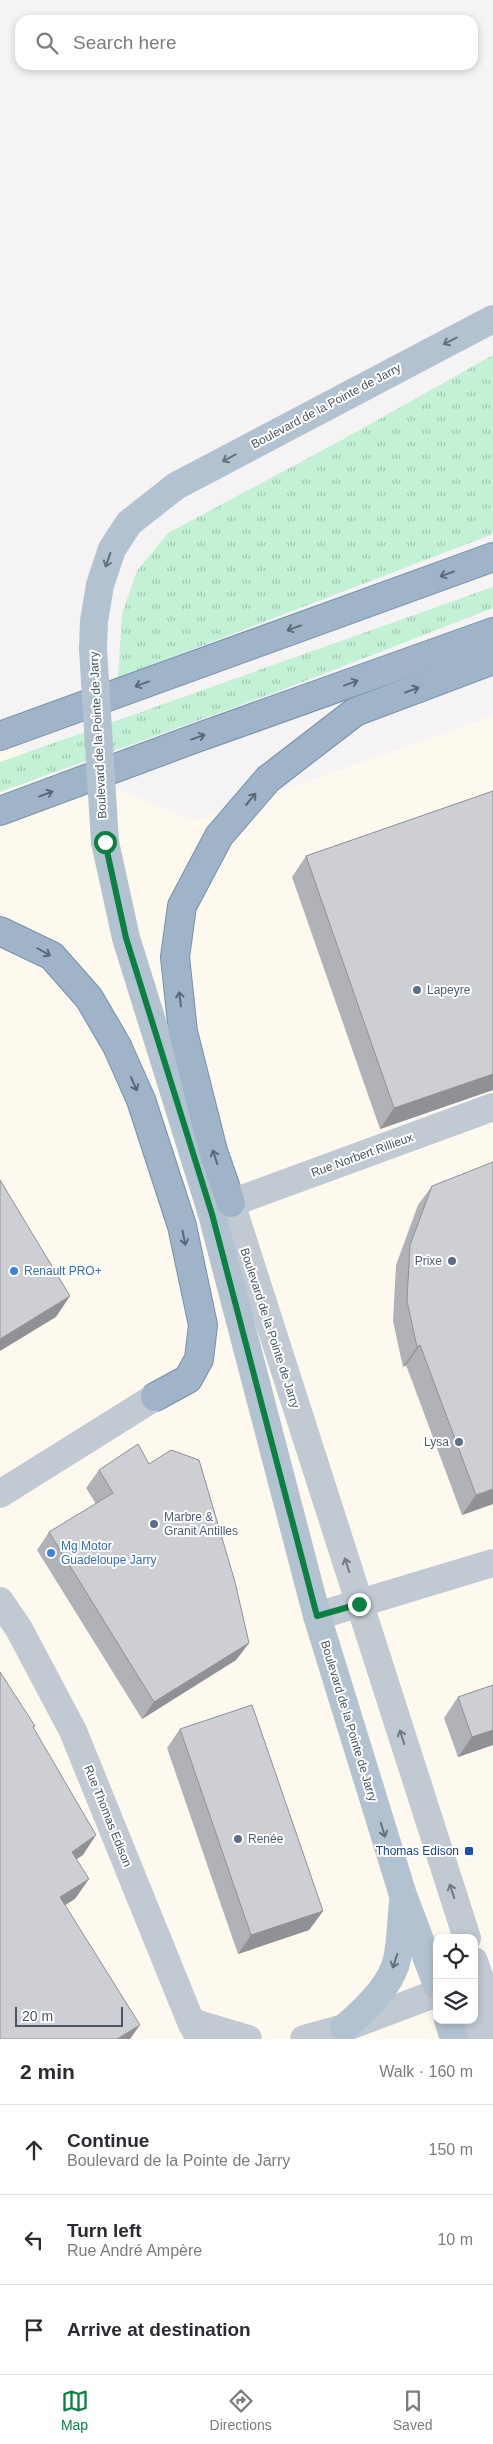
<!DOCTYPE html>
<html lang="en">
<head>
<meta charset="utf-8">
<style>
  body { margin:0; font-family:Arial,sans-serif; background:#f2f2f3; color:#2b2b33 }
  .controls { position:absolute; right:15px; bottom:15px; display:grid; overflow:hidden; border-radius:10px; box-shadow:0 2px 8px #0003 }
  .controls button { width:45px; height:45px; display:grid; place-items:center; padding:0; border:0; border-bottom:1px solid #e1e1e2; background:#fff; color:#2b2b33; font:25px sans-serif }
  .scale { position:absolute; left:15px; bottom:12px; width:108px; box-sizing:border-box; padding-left:5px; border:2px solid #4a5661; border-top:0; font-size:14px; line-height:18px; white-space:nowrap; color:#4a5661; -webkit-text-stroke:4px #fff; paint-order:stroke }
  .stop { position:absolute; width:15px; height:15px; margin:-11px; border:4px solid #0b8043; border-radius:50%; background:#fff }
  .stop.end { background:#0b8043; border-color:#fff; box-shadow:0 1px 5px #0008 }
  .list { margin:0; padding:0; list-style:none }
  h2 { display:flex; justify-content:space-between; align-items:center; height:65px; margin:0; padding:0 20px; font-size:21px }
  h2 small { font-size:16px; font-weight:400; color:#7c7c81 }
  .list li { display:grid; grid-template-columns:32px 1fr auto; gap:15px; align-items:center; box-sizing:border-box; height:90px; padding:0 20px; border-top:1px solid #e1e1e2 }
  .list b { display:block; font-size:19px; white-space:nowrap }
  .list p { margin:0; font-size:16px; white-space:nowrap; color:#7c7c81 }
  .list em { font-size:16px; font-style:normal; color:#7c7c81 }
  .icon { flex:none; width:28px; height:28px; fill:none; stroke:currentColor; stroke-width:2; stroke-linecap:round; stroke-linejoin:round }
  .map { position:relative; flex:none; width:493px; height:2039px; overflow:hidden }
  .search { position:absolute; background:#fff; box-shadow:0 2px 8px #0003; left:15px; right:15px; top:15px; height:55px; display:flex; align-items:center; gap:12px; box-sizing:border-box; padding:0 18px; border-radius:15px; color:#7c7c81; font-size:19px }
  .sheet { height:335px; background:#fff }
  nav { display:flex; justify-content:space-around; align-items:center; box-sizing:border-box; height:70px; border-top:1px solid #e1e1e2; background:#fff; font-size:14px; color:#7c7c81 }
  nav a { display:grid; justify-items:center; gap:2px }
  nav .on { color:#0b8043 }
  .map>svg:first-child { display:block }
  .commercial { fill:#fdf9ef; fill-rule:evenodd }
  .grass { fill:url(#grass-tufts) }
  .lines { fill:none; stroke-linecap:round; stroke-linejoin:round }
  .trunk-casing { stroke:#7690ad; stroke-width:30 }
  .minor { stroke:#c1cad2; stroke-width:28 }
  .primary { stroke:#b3c2d1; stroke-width:28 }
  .trunk { stroke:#9fb4c9; stroke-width:28 }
  .primary-bridge { stroke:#b3c2d1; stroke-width:28 }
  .wall { fill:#b0b2b7 }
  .shaded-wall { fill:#909195 }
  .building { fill:#cdcfd5; stroke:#909195 }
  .oneway { stroke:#64717d }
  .oneway2 { stroke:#5b6976 }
  .oneway3 { stroke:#6e7983 }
  .route { stroke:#0b8043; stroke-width:6 }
  .service-dot { fill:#5c6f8a; stroke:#fff; stroke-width:2 }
  .shop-dot { fill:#3f7fe0; stroke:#fff; stroke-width:2 }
  .transit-dot { fill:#1a4fb4; stroke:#fff; stroke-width:2 }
  .labels { text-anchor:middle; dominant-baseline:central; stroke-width:4; stroke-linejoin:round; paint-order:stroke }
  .street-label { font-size:12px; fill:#4a5661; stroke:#fff }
  .service-label { font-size:12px; fill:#4e5e75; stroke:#fff; text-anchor:start }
  .shop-label { font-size:12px; fill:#366cbe; stroke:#fff; text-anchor:start }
  .transit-label { font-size:12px; fill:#164399; stroke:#fff; text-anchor:end }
</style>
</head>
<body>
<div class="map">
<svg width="493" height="2039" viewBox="0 0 493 2039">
  <defs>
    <pattern id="grass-tufts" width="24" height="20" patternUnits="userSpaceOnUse" patternTransform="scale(1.25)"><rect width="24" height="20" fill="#c3f1d5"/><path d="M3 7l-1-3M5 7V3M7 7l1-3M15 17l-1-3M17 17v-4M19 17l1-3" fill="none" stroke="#a0c6b0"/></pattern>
  </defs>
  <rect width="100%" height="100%" fill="#f5f3f3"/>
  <path class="commercial" d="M 493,716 L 493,2039 L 0,2039 L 0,741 L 194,821 ZM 437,1938 L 474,1938 L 474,2020 L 437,2020 Z"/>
  <g class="grass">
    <polygon points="493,355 493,534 118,678 122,614 137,571 168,533 340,441"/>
    <polygon points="493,587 493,608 274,693 0,792 0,762"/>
  </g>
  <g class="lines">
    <defs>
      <g id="trunk">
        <polyline points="0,736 493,557"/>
        <polyline points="0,811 191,740 493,632"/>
        <polyline points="0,931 52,956 89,998 117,1046 141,1100 182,1226 203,1325 199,1359 188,1379 155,1397"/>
        <polyline points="231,1203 213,1151 183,1032 175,957 182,906 219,836 268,779 355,712 493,660"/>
      </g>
    </defs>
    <use href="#trunk" class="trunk-casing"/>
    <g class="minor">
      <polyline points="0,1494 155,1397"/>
      <polyline points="0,1601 19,1629 73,1731 191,2022 200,2039"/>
      <polyline points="317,1616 493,1563"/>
      <polyline points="467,1938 231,1203 493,1107"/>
      <polyline points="474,1961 493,2019"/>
      <polyline points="466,2020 484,2039"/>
      <polyline points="191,2022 248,2039"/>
      <polyline points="304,2039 344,2028 437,1993"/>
    </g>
    <g class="primary">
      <polyline points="93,649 94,621 100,585 112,549 129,523 176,486 493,319"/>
      <polyline points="105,842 126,938 212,1214 317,1616 403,1895 437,1985"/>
      <polyline points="448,2020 454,2039"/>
      <path d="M 344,2028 C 363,2012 392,1985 397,1959 C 401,1941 401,1920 403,1902"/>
    </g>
    <use href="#trunk" class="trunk"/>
    <polyline class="primary-bridge" points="93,649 105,842"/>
  </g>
  <g class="wall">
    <polygon points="493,791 493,1090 380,1129 292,877 306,856"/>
    <polygon points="432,1186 493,1504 462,1515 406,1365 403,1367 393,1321 396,1265 418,1205"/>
    <polygon points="99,1470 249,1643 236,1660 142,1719 37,1550 49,1532 96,1504 86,1488"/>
    <polygon points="458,1697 493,1745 458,1757 444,1718"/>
    <polygon points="180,1729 323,1911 309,1930 238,1954 167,1748"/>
  </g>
  <g class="shaded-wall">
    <polygon points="493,1074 493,1090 380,1129 394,1108"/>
    <polygon points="70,1296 56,1317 0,1351 0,1339"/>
    <polygon points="420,1345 406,1365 403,1367 417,1347"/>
    <polygon points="493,1489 493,1504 462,1515 476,1495"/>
    <polygon points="249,1643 236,1660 142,1719 154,1702"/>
    <polygon points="493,1730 493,1745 458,1757 472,1737"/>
    <polygon points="96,1835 83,1855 58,1872 72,1852"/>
    <polygon points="89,1879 75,1899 46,1917 60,1897"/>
    <polygon points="323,1911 309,1930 238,1954 251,1935"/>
    <polygon points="140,2025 130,2039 117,2039"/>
  </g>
  <g class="building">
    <polygon points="493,791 493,1074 394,1108 306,856"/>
    <polygon points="493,1162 493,1489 476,1495 420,1345 417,1347 407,1301 410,1245 432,1186"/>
    <polygon points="0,1180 70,1296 0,1339"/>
    <polygon points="138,1444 149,1464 171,1450 199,1460 235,1582 249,1643 154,1702 49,1532 113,1493 99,1470"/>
    <polygon points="0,1672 35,1726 33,1727 96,1835 72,1852 89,1879 60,1897 140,2025 117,2039 0,2039"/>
    <polygon points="493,1685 493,1730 472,1737 458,1697"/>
    <polygon points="252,1705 323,1911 251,1935 180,1729"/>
  </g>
  <defs><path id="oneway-shaft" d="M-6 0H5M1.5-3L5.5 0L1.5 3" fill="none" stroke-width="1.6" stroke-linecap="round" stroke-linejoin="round" transform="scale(1.25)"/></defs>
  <g class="oneway">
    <use href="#oneway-shaft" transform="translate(450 341) rotate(153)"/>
    <use href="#oneway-shaft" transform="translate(229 458) rotate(151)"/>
    <use href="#oneway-shaft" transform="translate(108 560) rotate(109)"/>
    <use href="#oneway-shaft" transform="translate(383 1830) rotate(73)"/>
    <use href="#oneway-shaft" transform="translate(395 1961) rotate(108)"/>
  </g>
  <g class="oneway2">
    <use href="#oneway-shaft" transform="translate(447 574) rotate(160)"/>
    <use href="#oneway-shaft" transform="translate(294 628) rotate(160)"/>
    <use href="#oneway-shaft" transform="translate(351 683) rotate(-20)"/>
    <use href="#oneway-shaft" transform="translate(142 684) rotate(160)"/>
    <use href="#oneway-shaft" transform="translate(412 690) rotate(-21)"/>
    <use href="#oneway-shaft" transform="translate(198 737) rotate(-20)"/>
    <use href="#oneway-shaft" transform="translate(46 794) rotate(-21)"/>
    <use href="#oneway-shaft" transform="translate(251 799) rotate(-50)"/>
    <use href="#oneway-shaft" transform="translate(44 952) rotate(30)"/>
    <use href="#oneway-shaft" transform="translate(180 999) rotate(-97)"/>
    <use href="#oneway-shaft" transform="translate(134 1084) rotate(66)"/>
    <use href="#oneway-shaft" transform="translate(215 1157) rotate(-108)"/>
    <use href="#oneway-shaft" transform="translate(184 1238) rotate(78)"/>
  </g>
  <g class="oneway3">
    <use href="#oneway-shaft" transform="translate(347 1565) rotate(-108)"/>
    <use href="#oneway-shaft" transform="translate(402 1737) rotate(-108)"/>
    <use href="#oneway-shaft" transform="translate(452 1891) rotate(-108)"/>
  </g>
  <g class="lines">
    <polyline class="route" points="105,842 126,938 212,1214 317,1616 359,1604"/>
  </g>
  <g class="service-dot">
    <circle cx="417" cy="990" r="5"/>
    <circle cx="452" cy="1261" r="5"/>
    <circle cx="459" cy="1442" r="5"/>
    <circle cx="154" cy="1524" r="5"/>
    <circle cx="238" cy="1839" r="5"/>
  </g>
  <g class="shop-dot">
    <circle cx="14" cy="1271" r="5"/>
    <circle cx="51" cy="1553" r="5"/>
  </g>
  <rect class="transit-dot" x="464" y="1846" width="10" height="10" rx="2.5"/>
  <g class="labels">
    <g class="street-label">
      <text transform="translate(326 406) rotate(-28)">Boulevard de la Pointe de Jarry</text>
      <text transform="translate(98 735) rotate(-93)">Boulevard de la Pointe de Jarry</text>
      <text transform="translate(362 1155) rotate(-20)">Rue Norbert Rillieux</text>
      <text transform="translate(270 1328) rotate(72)">Boulevard de la Pointe de Jarry</text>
      <text transform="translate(349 1721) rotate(73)">Boulevard de la Pointe de Jarry</text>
      <text transform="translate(108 1816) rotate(68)">Rue Thomas Edison</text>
    </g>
    <g class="service-label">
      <text x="427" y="990">Lapeyre</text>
      <text x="442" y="1261" text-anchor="end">Prixe</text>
      <text x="449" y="1442" text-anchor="end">Lysa</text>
      <text x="164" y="1517">Marbre &amp;<tspan x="164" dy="14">Granit Antilles</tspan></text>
      <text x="248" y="1839">Renée</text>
    </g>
    <g class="shop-label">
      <text x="24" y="1271">Renault PRO+</text>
      <text x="61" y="1546">Mg Motor<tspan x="61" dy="14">Guadeloupe Jarry</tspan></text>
    </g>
    <g class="transit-label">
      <text x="459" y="1851">Thomas Edison</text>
    </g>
  </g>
</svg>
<div class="controls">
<button><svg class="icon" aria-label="locate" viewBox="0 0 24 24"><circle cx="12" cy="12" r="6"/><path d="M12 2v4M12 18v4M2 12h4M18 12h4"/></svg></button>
<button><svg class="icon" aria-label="layers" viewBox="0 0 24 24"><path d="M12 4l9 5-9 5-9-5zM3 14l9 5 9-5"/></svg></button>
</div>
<div class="scale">20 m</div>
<div class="stop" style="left:105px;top:842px"></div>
<div class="stop end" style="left:359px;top:1604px"></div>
<div class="search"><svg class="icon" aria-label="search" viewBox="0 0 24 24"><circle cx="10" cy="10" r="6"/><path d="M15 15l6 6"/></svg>Search here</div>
</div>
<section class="sheet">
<h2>2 min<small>Walk · 160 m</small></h2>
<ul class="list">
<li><svg class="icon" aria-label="ahead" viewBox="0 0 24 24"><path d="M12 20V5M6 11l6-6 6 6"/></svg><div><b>Continue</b><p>Boulevard de la Pointe de Jarry</p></div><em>150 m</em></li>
<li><svg class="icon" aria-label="left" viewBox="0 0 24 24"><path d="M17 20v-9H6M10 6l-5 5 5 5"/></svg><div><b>Turn left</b><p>Rue André Ampère</p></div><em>10 m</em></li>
<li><svg class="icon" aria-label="arrive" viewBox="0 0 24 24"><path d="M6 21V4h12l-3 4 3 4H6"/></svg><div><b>Arrive at destination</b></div></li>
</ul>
</section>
<nav>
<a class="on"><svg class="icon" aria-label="map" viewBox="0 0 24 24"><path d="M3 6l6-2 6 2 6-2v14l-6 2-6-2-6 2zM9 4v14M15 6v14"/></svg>Map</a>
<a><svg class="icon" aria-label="directions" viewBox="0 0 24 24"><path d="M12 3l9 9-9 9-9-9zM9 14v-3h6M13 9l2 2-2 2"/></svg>Directions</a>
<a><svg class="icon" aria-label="saved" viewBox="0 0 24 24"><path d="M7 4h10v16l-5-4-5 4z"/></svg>Saved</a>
</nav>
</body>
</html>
